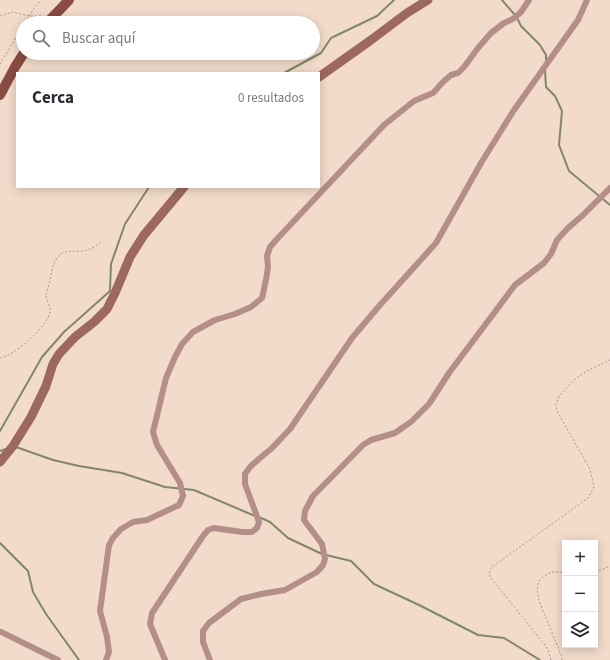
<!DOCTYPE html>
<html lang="es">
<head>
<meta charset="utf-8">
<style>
  body { margin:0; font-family:"Source Sans 3",sans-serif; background:#f2f2f3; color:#2b2b33 }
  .controls { position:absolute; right:12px; bottom:12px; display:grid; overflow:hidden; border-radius:0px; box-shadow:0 2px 10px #0003 }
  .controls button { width:36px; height:36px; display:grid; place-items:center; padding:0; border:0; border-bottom:1px solid #e1e1e2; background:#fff; color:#2b2b33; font:20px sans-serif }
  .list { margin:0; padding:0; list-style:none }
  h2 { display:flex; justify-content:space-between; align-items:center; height:52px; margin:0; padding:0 16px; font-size:17px }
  h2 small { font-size:13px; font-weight:400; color:#7c7c81 }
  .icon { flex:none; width:22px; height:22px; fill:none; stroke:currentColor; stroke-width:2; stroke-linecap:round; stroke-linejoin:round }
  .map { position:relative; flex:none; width:610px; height:660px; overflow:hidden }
  .search { position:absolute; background:#fff; box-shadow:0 2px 10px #0003; left:16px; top:16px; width:304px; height:44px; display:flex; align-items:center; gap:10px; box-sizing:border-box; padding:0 14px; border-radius:22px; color:#7c7c81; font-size:15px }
  .panel { position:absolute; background:#fff; box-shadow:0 2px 10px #0003; left:16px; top:72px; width:304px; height:116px; border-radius:0px }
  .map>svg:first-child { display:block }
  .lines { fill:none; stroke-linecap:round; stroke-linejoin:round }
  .stream { stroke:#83876a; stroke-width:2 }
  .path { stroke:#a9978a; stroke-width:1; stroke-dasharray:2 2; stroke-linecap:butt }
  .street { stroke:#b48f89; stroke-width:6 }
  .secondary { stroke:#9c685f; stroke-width:9 }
  .primary { stroke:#894b42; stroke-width:10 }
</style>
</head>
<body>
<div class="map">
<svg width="610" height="660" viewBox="0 0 610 660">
  <rect width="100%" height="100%" fill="#f2dbca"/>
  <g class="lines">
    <g class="stream">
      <polyline points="502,0 515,15"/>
      <polyline points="517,18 521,26 540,45 546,55 546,61"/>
      <polyline points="545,70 546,87 555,96 562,111 559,145 569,171 610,205"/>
      <polyline points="284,73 321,53 331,38 377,16 394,0"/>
      <polyline points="0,431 42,357 64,332 110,291 111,264 125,224 149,187"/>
      <polyline points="16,447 53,460 79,466 122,473 165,487 194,490 255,516"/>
      <polyline points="0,451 6,449"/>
      <polyline points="259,517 270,522 288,538 322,554"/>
      <polyline points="0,543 28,571 33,592 46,614 79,660"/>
      <polyline points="326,555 351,561 374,584 419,605 478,635 504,638 540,660"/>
    </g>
    <g class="path">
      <polyline points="0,16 13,12 29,16 42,16"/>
      <polyline points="25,23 35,7 41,0"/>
      <polyline points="0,64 23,26"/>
      <path d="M 0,358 C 14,356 48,326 50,312 C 51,306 46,301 46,295 C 47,290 49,285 50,280 C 52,272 52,264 58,257 C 64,249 74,252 83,251 C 90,250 97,246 102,241"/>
      <polyline points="595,571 601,570 610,566"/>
      <polyline points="551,660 548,650 545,645 490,577 489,573 492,567 588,498 594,487 590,469 557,411 556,405 559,396 576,378 589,370 610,360"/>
      <polyline points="562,660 562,657 539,601 537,589 539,581 544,576 552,572 565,572"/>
    </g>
    <g class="street">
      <polyline points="1,632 58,660"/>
      <polyline points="106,660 109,652 107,637 100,611 109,545 113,538 121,529 133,522 147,520 179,505 183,496 180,483 157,445 153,432 166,378 175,357 182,344 193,332 215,320 235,314 251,307 262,298 266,280 268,267 267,256 270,247 277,239 384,125 414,101 433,93 443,82 451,75 458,73 464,67 478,48 491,33 504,23 513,19 521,12 529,0"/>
      <polyline points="165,660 150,624 152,613 203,536 208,530 214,528 242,532 252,532 257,528 259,522 245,484 245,474 250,467 260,458 272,448 290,429 352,338 380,305 436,243 481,163 514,110 578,20 587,0"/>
      <polyline points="210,660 203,642 203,631 209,623 241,599 261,594 285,590 317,572 323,565 325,559 322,544 304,520 305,511 313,496 363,445 371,440 395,433 412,421 429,404 449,373 515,285 544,263 551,254 557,240 568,228 583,215 610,188"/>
    </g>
    <g class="secondary">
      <polyline points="319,77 371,40 407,13 428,0"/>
      <polyline points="0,462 13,446 31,417 46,386 53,364 59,354 75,337 94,322 107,309 115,293 130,257 144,235 184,187"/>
    </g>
    <g class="primary">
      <polyline points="47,23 69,0"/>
      <polyline points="0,95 15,67 24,53"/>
    </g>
  </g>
</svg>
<div class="controls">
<button>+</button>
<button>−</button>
<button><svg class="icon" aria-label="layers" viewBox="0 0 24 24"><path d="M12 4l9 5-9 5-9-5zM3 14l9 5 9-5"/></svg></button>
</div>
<div class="search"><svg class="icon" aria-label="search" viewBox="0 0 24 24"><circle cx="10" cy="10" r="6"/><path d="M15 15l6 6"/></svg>Buscar aquí</div>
<section class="panel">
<h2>Cerca<small>0 resultados</small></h2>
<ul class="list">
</ul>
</section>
</div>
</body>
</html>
